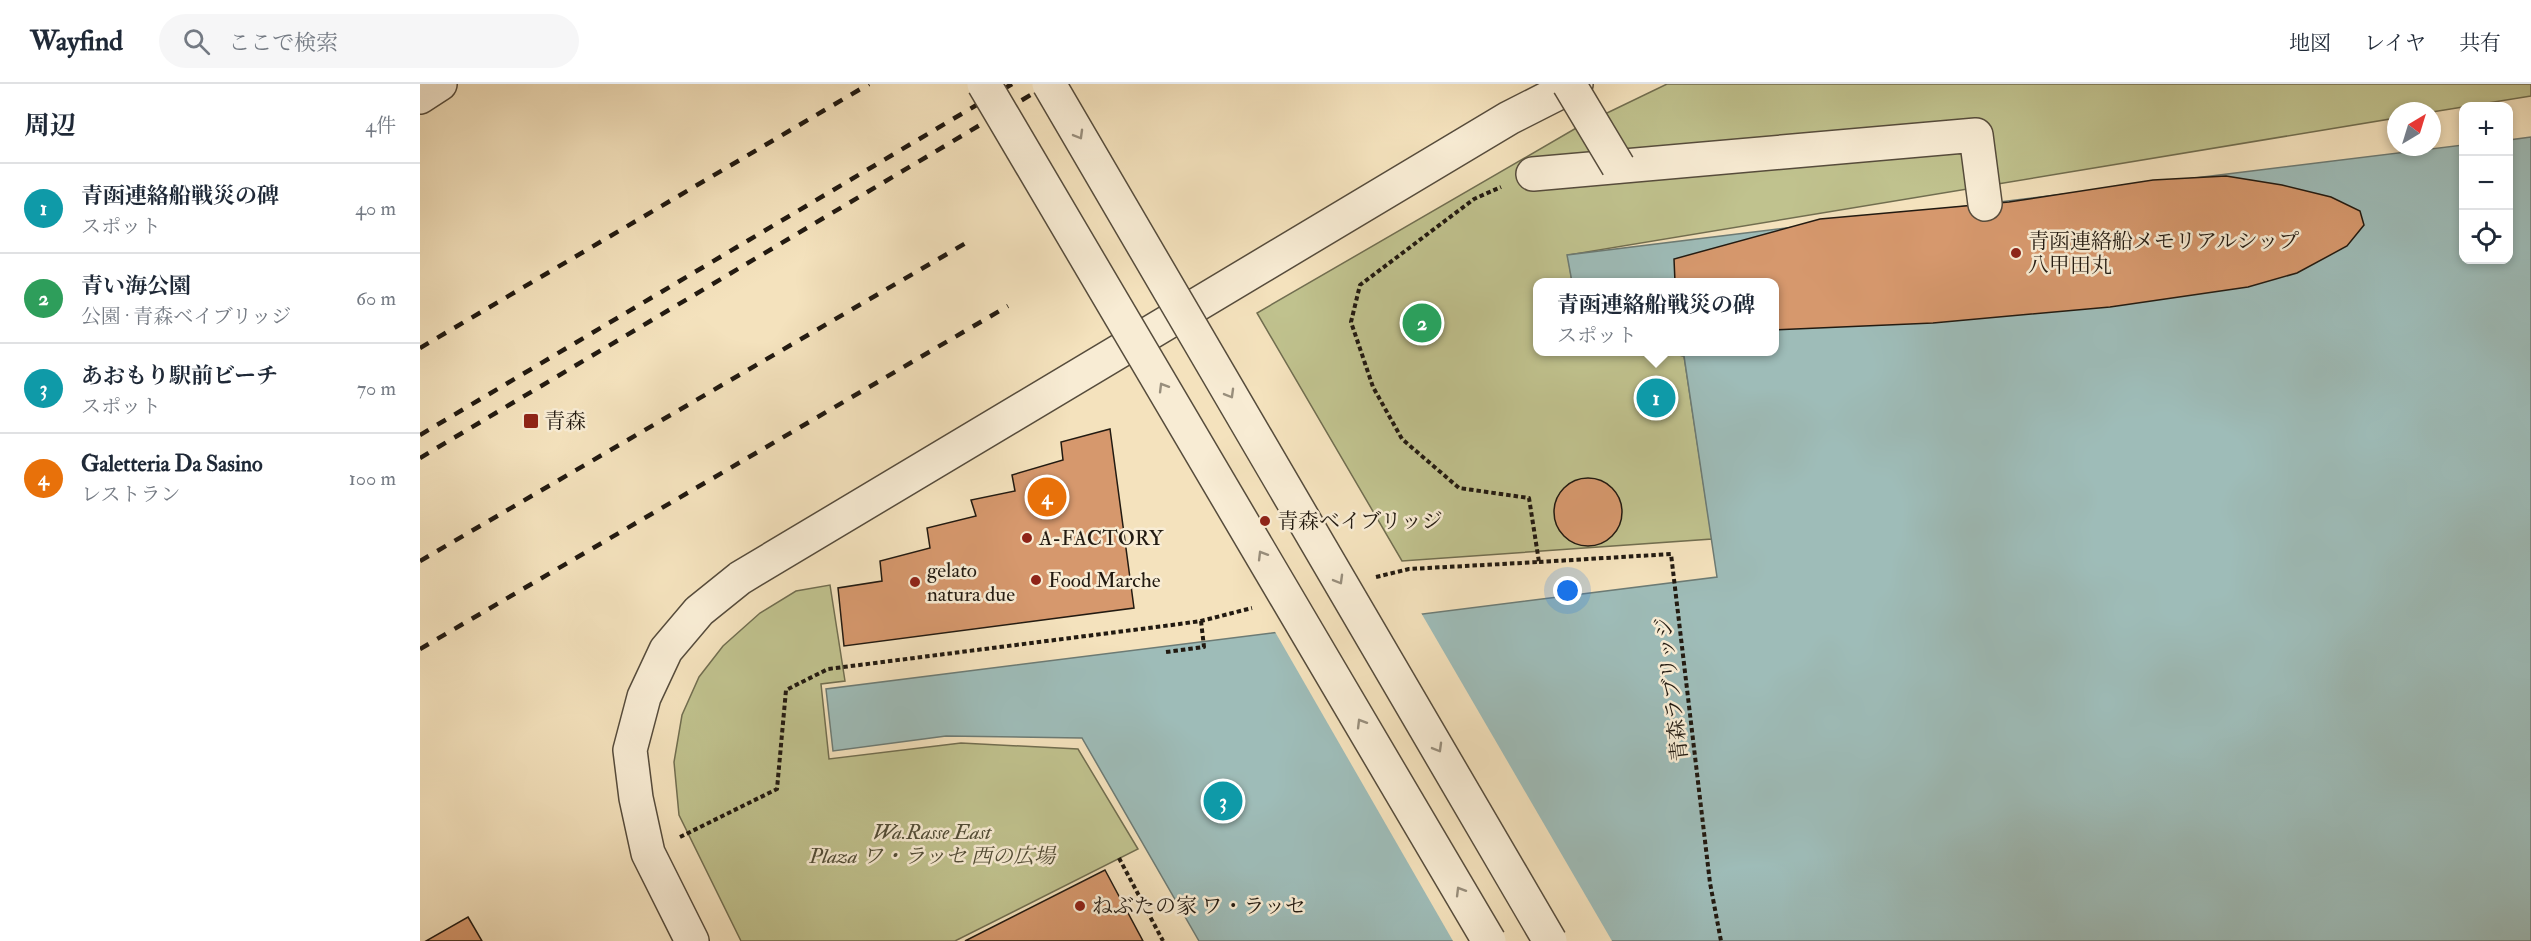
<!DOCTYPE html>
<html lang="ja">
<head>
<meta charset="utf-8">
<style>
  body { margin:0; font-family:"IM FELL Double Pica","Noto Serif JP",serif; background:#f6f6f7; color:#1f2937 }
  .controls { position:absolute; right:18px; top:18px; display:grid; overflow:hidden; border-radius:12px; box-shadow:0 3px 9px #0003 }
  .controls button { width:54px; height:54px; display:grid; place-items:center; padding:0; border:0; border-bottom:2px solid #e0e1e3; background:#fff; color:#1f2937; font:30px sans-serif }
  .compass { position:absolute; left:1967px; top:18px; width:54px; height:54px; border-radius:50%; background:#fff; box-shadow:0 3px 9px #0003; rotate:38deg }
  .you { position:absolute; left:1148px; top:507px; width:21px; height:21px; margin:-15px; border:4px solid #fff; border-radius:50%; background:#1a73e8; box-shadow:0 0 0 9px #1a73e833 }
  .badge { display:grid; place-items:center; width:39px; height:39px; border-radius:50%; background:#ea580c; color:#fff; font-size:20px; font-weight:700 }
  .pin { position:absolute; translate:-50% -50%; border:3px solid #fff; box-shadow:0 2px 6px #0006 }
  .popup { position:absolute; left:1113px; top:194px; width:246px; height:78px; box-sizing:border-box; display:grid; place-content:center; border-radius:12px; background:#fff; filter:drop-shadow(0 2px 4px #0005); font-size:20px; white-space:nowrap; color:#747a83 }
  .popup b { font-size:22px; color:#1f2937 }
  .popup::after { content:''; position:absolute; left:50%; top:100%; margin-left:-12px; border:12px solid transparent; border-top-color:#fff }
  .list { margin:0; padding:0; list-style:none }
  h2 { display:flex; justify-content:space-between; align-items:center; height:78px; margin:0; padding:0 24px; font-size:26px }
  h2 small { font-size:20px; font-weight:400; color:#747a83 }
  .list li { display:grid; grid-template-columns:39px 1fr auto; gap:18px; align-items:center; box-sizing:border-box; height:90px; padding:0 24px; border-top:2px solid #e0e1e3 }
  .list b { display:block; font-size:22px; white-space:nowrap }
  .list p { margin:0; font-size:20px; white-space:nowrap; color:#747a83 }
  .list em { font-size:20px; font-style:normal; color:#747a83 }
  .icon { flex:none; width:33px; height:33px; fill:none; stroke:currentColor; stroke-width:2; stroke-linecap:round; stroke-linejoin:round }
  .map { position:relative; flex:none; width:2111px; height:857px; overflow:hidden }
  header { display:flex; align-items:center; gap:36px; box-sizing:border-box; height:84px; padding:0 30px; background:#fff; border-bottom:2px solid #e0e1e3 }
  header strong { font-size:28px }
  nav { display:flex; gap:33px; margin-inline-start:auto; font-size:21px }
  .search { width:420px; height:54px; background:#f6f6f7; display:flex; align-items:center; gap:15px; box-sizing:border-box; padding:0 21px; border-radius:33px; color:#747a83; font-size:22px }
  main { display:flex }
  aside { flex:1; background:#fff }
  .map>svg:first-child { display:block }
  .green { fill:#c0c28e; stroke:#716e50; stroke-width:1.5 }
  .water { fill:#9ebcb8; stroke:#6c7b75; stroke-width:1.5 }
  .pier { fill:#f4e2bd }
  .building { fill:#d6986d; stroke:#221a11; stroke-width:1.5 }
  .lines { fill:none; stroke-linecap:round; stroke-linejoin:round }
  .minor-casing { stroke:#564c3c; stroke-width:36 }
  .path { stroke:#221a11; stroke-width:4; stroke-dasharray:4.5 3; stroke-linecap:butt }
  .minor { stroke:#f8ecd4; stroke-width:33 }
  .rail { stroke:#221a11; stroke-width:4.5; stroke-dasharray:10 10; stroke-linecap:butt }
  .minor-bridge-casing { stroke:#564c3c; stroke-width:36; stroke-linecap:butt }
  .minor-bridge { stroke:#f8ecd4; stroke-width:33 }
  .oneway { stroke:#988e7c }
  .poi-dot { fill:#8f2418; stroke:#f8ecd4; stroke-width:2 }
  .labels { text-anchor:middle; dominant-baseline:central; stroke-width:5; stroke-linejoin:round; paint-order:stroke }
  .poi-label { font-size:21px; fill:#221a11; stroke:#f8ecd4; text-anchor:start }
  .street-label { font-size:21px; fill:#221a11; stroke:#f8ecd4 }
  .park-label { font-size:21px; font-style:italic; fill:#514c36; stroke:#f8ecd4 }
</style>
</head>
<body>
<header>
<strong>Wayfind</strong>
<div class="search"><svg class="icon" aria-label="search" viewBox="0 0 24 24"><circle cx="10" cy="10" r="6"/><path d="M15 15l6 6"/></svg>ここで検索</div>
<nav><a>地図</a><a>レイヤ</a><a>共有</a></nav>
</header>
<main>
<aside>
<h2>周辺<small>4件</small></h2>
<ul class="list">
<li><span class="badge" style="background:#0f9aa8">1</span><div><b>青函連絡船戦災の碑</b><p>スポット</p></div><em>40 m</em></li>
<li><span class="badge" style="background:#2e9e5b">2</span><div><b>青い海公園</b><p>公園 · 青森ベイブリッジ</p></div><em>60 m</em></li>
<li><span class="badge" style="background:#0f9aa8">3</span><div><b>あおもり駅前ビーチ</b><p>スポット</p></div><em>70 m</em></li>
<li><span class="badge" style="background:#e8710a">4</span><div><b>Galetteria Da Sasino</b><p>レストラン</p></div><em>100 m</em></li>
</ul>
</aside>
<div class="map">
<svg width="2111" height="857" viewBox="0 0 2111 857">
  <rect width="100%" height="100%" fill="#f4e2bd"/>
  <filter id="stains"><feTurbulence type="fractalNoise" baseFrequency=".00333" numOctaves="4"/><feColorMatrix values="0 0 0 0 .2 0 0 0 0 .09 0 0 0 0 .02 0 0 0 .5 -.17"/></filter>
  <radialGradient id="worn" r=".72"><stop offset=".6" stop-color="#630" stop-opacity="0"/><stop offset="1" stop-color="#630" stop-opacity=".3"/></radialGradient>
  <g class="green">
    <polygon points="1247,0 2111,0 2111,12 2012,28 1976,27 1976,34 1148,171 1152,198 1118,198 1118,268 1244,268 1264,272 1292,455 982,477 837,229 1158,43"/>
    <polygon points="410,501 425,597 401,600 409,675 541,659 658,665 718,765 535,857 321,857 259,731 254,678 262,631 279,593 303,562 340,529 376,507"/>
  </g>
  <polygon class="water" points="2111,53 2111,857 779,857 662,654 526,652 413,667 406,605 1297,493 1264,272 1244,268 1354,268 1354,198 1152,198 1147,171 2043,61 2044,176 2088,176 2089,56"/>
  <polygon class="pier" points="1000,527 1192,857 1033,857 854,546"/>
  <g class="building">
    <polygon points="1806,92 1862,101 1911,113 1940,127 1944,141 1927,162 1877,189 1828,203 1690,223 1513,239 1354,246 1354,198 1255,198 1254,175 1400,135 1589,118 1733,96"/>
    <polygon points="690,345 714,524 424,562 418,504 462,497 460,477 510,464 507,444 556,432 551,416 595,407 592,391 643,376 641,358"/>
    <circle cx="1168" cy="428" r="34"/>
    <polygon points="685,786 723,857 545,857"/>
    <polygon points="48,833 62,857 6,857"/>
  </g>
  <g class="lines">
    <defs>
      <g id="minor">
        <polyline points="0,13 20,0"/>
        <polyline points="1113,90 1556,51 1565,120"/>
        <polyline points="272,857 228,769 216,714 210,666 224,613 246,566 279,527 320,494 1089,34 1156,0"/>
      </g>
    </defs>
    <use href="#minor" class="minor-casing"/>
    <g class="path">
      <polyline points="1119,478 1251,470 1290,799 1301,857"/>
      <polyline points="956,493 989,485 1119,478 1109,414 1039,404 982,355 953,303 931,238 940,201 1054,115 1081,103"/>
      <polyline points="746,568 784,563 781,537"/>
      <polyline points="260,753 357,705 366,606 408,585 752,541 781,537 832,524"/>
      <polyline points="699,774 743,857"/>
    </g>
    <use href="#minor" class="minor"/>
    <g class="rail">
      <polyline points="0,264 449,0"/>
      <polyline points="0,351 592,0"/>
      <polyline points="0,374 629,0"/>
      <polyline points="0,477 551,156"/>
      <polyline points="0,565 588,222"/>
    </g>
    <defs>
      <g id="minor-bridge">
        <polyline points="564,0 1069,857"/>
        <polyline points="629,0 1130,857"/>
        <polyline points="1149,0 1198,82"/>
      </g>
    </defs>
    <use href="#minor-bridge" class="minor-bridge-casing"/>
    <use href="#minor-bridge" class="minor-bridge"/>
  </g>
  <defs><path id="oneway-chevron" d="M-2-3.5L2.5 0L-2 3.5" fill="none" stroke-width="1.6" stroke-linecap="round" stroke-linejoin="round" transform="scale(1.5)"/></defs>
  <g class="oneway">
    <use href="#oneway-chevron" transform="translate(659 51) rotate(60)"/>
    <use href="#oneway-chevron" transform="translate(743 303) rotate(-121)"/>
    <use href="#oneway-chevron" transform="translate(810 310) rotate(60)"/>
    <use href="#oneway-chevron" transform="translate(842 471) rotate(-121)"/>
    <use href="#oneway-chevron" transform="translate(919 496) rotate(60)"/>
    <use href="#oneway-chevron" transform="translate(941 639) rotate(-121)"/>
    <use href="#oneway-chevron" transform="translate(1018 664) rotate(60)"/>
    <use href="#oneway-chevron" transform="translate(1040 807) rotate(-121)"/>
  </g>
  <g class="poi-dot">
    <circle cx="1596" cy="169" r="6"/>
    <rect x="103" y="329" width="16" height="16" rx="3"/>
    <circle cx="845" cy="437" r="6"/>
    <circle cx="607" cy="454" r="6"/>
    <circle cx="616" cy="496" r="6"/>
    <circle cx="495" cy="498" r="6"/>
    <circle cx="660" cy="822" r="6"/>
  </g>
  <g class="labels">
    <g class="poi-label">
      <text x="1608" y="157">青函連絡船メモリアルシップ<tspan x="1608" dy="24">八甲田丸</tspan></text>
      <text x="124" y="337">青森</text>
      <text x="857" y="437">青森ベイブリッジ</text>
      <text x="619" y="454">A-FACTORY</text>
      <text x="507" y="486">gelato<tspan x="507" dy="24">natura due</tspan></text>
      <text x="628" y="496">Food Marche</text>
      <text x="672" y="822">ねぶたの家 ワ・ラッセ</text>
    </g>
    <g class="street-label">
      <text transform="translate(1252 605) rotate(-97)">青森ラブリッジ</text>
    </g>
    <g class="park-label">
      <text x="512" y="748">Wa.Rasse East<tspan x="512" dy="24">Plaza ワ・ラッセ 西の広場</tspan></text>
    </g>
  </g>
  <rect width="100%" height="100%" filter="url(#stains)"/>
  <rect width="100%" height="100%" fill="url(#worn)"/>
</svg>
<div class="controls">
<button>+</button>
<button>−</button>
<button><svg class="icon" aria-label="locate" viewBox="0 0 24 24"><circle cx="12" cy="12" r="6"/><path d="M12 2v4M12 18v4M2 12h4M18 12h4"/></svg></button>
</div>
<svg class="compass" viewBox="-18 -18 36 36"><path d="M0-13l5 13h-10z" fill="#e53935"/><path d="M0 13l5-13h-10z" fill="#747a83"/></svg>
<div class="you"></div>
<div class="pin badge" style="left:1236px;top:314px;background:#0f9aa8">1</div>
<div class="popup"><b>青函連絡船戦災の碑</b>スポット</div>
<div class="pin badge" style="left:1002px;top:239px;background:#2e9e5b">2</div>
<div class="pin badge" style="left:803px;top:717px;background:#0f9aa8">3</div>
<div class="pin badge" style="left:627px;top:413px;background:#e8710a">4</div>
</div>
</main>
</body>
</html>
